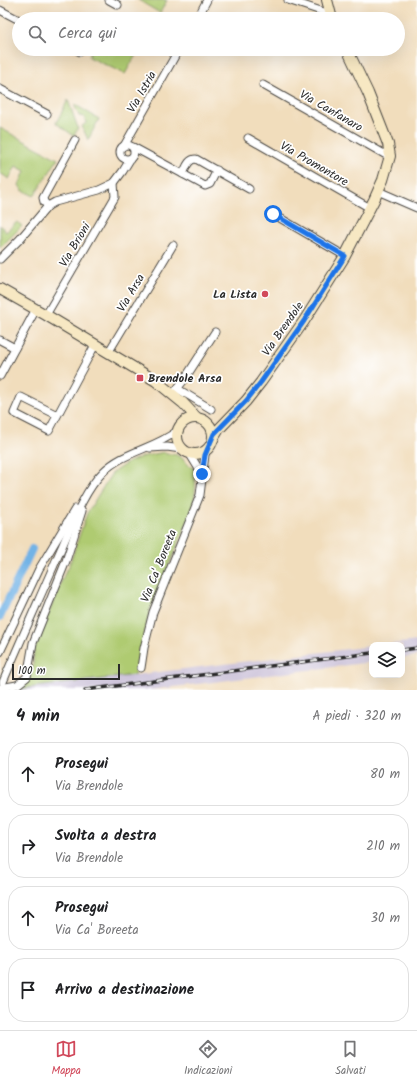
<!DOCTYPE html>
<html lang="it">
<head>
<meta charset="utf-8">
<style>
  body { margin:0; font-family:Kalam,sans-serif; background:#f6f6f6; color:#202124 }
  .controls { position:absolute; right:12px; bottom:12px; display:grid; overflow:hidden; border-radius:8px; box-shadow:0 4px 16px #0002 }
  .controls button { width:36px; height:36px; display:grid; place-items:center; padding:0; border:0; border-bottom:1px solid #e0e0e0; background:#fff; color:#202124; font:20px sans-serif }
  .scale { position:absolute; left:12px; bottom:10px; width:108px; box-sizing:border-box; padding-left:4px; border:2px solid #2b2b2b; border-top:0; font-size:11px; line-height:14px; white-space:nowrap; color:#2b2b2b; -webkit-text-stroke:3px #fff; paint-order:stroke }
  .stop { position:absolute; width:12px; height:12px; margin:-9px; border:3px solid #1a73e8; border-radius:50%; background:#fff }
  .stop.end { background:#1a73e8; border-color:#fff; box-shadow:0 1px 4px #0008 }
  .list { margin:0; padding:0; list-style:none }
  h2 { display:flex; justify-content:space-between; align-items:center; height:52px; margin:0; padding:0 16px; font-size:17px }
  h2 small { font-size:13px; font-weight:400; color:#757577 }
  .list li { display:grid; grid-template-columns:26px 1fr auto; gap:12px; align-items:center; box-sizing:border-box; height:64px; margin:0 8px 8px; padding:0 8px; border:1px solid #e0e0e0; border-radius:16px }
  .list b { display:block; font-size:15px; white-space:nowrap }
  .list p { margin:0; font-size:13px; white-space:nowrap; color:#757577 }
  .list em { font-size:13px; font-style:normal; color:#757577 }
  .icon { flex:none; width:22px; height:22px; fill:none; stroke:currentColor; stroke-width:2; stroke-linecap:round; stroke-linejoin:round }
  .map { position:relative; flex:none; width:417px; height:690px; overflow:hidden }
  .search { position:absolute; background:#fff; box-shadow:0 4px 16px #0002; left:12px; right:12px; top:12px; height:44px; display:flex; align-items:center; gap:10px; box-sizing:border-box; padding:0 14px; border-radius:22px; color:#757577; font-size:15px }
  .sheet { height:340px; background:#fff }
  nav { display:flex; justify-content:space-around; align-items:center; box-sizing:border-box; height:56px; border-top:1px solid #e0e0e0; background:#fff; font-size:11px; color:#757577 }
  nav a { display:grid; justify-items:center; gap:2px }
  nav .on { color:#d1495b }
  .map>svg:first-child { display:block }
  .industrial { fill:#c9bfd7 }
  .green { fill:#afcb71; stroke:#6d7b4e }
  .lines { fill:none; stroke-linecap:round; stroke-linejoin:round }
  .canal { stroke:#72b3e6; stroke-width:8 }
  .street-casing { stroke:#494641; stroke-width:9 }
  .secondary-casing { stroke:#494641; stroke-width:12 }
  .street { stroke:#fff; stroke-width:7 }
  .secondary { stroke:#f7e8c3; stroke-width:10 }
  .rail-casing { stroke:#2b2b2b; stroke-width:3.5 }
  .rail { stroke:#fff; stroke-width:2; stroke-dasharray:6; stroke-linecap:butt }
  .route { stroke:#1a73e8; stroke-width:5 }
  .poi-dot { fill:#d1495b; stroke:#fff; stroke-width:1.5 }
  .labels { text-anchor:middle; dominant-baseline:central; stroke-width:3.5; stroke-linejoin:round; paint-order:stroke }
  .street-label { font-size:12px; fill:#2b2b2b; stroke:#fff }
  .poi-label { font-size:12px; font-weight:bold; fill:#2b2b2b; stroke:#fff; text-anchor:end }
</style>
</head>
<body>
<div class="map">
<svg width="417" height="690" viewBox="0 0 417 690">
  <rect width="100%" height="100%" fill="#fff"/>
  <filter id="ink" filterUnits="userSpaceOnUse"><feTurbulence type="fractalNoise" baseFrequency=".025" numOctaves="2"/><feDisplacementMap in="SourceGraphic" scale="8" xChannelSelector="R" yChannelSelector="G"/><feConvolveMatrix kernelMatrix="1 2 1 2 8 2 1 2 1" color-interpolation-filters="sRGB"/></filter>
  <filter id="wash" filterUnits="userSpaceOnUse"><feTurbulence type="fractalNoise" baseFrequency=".012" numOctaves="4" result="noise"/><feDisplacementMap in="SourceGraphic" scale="16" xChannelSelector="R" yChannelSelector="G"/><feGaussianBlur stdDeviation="0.9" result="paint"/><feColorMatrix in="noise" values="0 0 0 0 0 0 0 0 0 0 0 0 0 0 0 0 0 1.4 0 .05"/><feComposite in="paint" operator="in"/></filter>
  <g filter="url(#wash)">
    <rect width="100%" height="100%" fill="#f1ddbc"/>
    <g class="industrial">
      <polygon points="417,641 417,656 402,658 402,645 383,645"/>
      <polygon points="372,646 372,662 150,690 12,690"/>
    </g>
    <g class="green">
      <polygon points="138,0 167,0 160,13"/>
      <polygon points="91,49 130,49 137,53 125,74 89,57"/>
      <polygon points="68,100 78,128 74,136 56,123"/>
      <polygon points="74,104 99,119 88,140 82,126 86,123 86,121 84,117 79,116"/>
      <polygon points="0,128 58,159 34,196 22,190 19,185 25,171 16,166 9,179 0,173"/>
      <polygon points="17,222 22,226 0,248 0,225 6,232"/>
      <path d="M 164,452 L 166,454 C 178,453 183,458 190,467 L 193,467 C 197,481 195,494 193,509 L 150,610 L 135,675 L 18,689 L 25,683 L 30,676 L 33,666 L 34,650 L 66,570 L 68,569 L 87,513 L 112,473 L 127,463 L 141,457 Z"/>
    </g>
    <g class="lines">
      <polyline class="canal" points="0,617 32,549"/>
    </g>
  </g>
  <g filter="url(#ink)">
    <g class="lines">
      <defs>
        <g id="street">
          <polyline points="109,0 118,5"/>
          <polyline points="288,0 324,12 329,11"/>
          <polyline points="0,10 19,20"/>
          <polyline points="197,19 207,0"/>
          <polyline points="75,49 80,52"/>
          <polyline points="263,85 386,155 390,156"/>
          <polyline points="0,89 47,114"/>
          <polyline points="248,138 370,208"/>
          <circle cx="127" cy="152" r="7"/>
          <polyline points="124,146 179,49"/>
          <polyline points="133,147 205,186 210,184 217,170"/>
          <path d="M 183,174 C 186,168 188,159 196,159 L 249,189"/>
          <polyline points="378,191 417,208"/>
          <polyline points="48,206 44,202 43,198 75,140"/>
          <polyline points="273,214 345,256"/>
          <polyline points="0,259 20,239 48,206 55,202 99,190 114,183 123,171 131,158"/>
          <polyline points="46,315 115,197 114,183"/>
          <polyline points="0,340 15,348"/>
          <polyline points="108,353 173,245"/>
          <polyline points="0,376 36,309"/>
          <polyline points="178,389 211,409"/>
          <polyline points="173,394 184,380 215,332"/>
          <polyline points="57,415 21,397 14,413 49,431 95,345"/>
          <polyline points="150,448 167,447 181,449"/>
          <polyline points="189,453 202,474"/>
          <polyline points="0,652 39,569 75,509"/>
          <polyline points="141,668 144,648 153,612 200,495 205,455 207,449"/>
          <path d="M 3,682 C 22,637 42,593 61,549 C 72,524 84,491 103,472 C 124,451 154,449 177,431"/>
          <polyline points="0,688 17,685 27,677 33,643 66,561 82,511"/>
        </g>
        <g id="secondary">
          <polyline points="327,0 332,19"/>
          <polyline points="0,289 46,315 156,381 183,403 197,418"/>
          <circle cx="195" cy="436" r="18"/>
          <polyline points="213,439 219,429 246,401 261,382 304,321 345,256 374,200 383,180 390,156 388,144 368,93 347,49"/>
        </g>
      </defs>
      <use href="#street" class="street-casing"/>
      <use href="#secondary" class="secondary-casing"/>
      <use href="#street" class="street"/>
      <use href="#secondary" class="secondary"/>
      <defs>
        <g id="rail">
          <polyline points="402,650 417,648"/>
          <polyline points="85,690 372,653"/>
        </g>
      </defs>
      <use href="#rail" class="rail-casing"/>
      <use href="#rail" class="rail"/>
    </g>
  </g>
  <g class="lines" filter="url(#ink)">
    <polyline class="route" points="202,474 205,455 214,434 246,401 261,382 304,321 345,256 273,214"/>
  </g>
  <g class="poi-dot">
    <circle cx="265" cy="294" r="4"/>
    <rect x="136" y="374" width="8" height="8" rx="2"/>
  </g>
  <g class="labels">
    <g class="street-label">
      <text transform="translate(142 92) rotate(-60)">Via Istria</text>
      <text transform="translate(331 111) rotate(30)">Via Canfanaro</text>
      <text transform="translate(314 164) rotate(30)">Via Promontore</text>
      <text transform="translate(75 245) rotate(-59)">Via Brioni</text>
      <text transform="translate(131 293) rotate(-59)">Via Arsa</text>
      <text transform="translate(283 329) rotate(-55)">Via Brendole</text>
      <text transform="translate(159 566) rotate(-68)">Via Ca' Boreeta</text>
    </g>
    <g class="poi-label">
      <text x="257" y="294">La Lista</text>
      <text x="148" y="378" text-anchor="start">Brendole Arsa</text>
    </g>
  </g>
</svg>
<div class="controls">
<button><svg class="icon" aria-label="layers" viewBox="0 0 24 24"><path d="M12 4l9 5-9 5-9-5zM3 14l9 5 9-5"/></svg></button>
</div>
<div class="scale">100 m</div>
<div class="stop" style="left:273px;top:214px"></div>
<div class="stop end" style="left:202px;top:474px"></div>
<div class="search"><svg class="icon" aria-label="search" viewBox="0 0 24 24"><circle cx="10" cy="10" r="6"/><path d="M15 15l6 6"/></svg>Cerca qui</div>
</div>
<section class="sheet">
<h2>4 min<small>A piedi · 320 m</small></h2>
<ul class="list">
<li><svg class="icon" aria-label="ahead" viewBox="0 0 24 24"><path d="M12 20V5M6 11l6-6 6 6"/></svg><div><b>Prosegui</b><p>Via Brendole</p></div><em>80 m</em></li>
<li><svg class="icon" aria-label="right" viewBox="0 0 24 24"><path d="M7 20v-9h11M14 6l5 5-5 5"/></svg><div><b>Svolta a destra</b><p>Via Brendole</p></div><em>210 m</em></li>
<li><svg class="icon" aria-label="ahead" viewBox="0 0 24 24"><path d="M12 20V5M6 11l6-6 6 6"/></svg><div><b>Prosegui</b><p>Via Ca' Boreeta</p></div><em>30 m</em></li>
<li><svg class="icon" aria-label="arrive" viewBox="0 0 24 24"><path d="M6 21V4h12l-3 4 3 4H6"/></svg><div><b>Arrivo a destinazione</b></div></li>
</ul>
</section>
<nav>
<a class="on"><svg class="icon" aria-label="map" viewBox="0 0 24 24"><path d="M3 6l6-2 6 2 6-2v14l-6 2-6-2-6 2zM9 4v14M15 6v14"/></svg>Mappa</a>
<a><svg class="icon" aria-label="directions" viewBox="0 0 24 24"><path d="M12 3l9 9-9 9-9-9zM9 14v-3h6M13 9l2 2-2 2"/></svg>Indicazioni</a>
<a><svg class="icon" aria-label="saved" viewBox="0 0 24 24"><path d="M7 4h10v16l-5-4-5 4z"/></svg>Salvati</a>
</nav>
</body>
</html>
